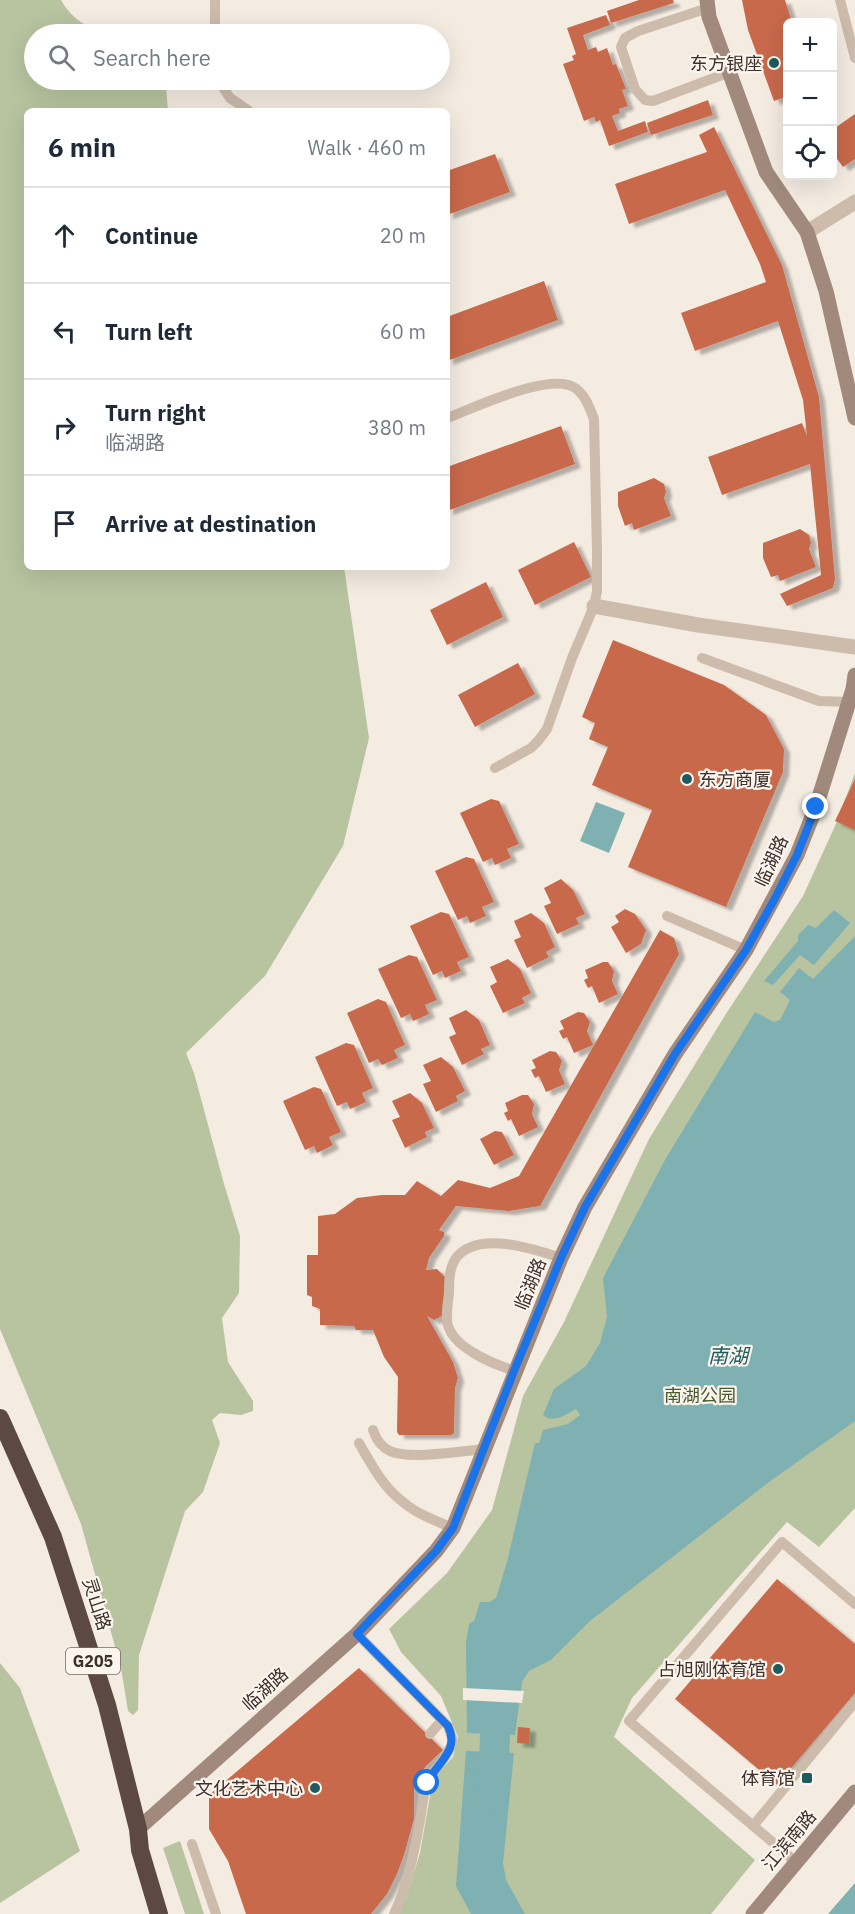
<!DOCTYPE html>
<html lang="en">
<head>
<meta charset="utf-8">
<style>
  body { margin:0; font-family:"IBM Plex Sans","Noto Sans SC",sans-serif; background:#f2f2f3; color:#1f2937 }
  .controls { position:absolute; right:18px; top:18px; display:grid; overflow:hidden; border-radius:9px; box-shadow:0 6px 24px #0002 }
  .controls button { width:54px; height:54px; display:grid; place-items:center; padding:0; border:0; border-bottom:2px solid #e0e1e3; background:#fff; color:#1f2937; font:30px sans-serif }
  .stop { position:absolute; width:18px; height:18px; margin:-14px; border:4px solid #1a73e8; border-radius:50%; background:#fff }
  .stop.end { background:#1a73e8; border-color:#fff; box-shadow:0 2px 6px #0008 }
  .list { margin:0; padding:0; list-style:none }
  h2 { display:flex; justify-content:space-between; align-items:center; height:78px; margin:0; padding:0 24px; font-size:26px }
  h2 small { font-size:20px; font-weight:400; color:#747a83 }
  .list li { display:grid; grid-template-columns:39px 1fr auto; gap:18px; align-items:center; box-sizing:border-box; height:96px; padding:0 24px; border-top:2px solid #e0e1e3 }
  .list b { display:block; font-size:22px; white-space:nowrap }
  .list p { margin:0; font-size:20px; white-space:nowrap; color:#747a83 }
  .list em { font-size:20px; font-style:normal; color:#747a83 }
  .icon { flex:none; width:33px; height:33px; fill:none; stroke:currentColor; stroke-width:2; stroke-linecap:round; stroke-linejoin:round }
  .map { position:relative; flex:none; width:855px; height:1914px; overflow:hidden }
  .search { position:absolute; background:#fff; box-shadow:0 6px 24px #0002; left:24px; top:24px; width:426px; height:66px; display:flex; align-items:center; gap:15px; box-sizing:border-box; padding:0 21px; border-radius:33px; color:#747a83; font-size:22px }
  .panel { position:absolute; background:#fff; box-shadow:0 6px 24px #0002; left:24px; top:108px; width:426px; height:462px; border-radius:9px }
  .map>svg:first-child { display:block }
  .green { fill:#b8c4a0 }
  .water { fill:#7fb0b2 }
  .pier { fill:#f4ebe1 }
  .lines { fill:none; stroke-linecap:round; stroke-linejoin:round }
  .river { stroke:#7fb0b2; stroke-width:30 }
  .building { fill:#c8694b; filter:url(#shadow) }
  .lane { stroke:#cdbbac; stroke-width:10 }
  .street { stroke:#cdbbac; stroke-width:15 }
  .secondary { stroke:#a18a7d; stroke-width:15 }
  .highway { stroke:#5c4a42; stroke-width:18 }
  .route { stroke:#1a73e8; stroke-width:8 }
  .poi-dot { fill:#1f5a5e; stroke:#fbf5ee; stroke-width:2 }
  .labels { text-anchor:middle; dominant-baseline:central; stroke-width:4.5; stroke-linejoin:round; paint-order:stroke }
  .shield { fill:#fbf5ee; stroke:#756b66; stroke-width:1.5 }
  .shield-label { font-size:16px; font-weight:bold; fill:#3b302b }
  .poi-label { font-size:18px; fill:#3b302b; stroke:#fbf5ee; text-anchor:end }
  .street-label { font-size:18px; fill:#3b302b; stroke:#fbf5ee }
  .park-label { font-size:18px; fill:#4a5a2e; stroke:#fbf5ee }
  .water-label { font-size:20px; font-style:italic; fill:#1f5a5e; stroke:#fbf5ee }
</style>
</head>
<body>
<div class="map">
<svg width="855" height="1914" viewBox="0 0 855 1914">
  <defs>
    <filter id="shadow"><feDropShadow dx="6" dy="4" stdDeviation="1.5" flood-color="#0004"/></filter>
  </defs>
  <rect width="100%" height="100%" fill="#f4ebe1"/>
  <g class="green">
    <path d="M 0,0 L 61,0 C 75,24 91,29 117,34 L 34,34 L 34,80 L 163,80 L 166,86 L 168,111 L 27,111 L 27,567 L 344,567 L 369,738 L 343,846 L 265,976 L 186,1053 L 194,1073 L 224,1184 L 240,1236 L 239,1293 L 222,1318 L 228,1362 L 253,1401 L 253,1411 L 241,1415 L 220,1413 L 212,1420 L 220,1443 L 203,1492 L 185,1511 L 139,1655 L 138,1710 L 133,1715 L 128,1711 L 121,1668 L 81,1524 L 0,1329 Z"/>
    <polygon points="855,773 855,1508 819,1547 787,1522 632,1698 614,1737 755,1860 711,1914 390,1914 406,1898 420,1853 433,1778 453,1757 458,1737 441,1696 401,1652 389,1629 447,1573 492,1510 523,1396 564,1322 649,1139 724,1017 803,896 835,826"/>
    <polygon points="0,1663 20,1688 80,1851 0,1903"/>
    <polygon points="180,1841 204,1914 185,1914 163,1848"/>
  </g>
  <g class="water">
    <polygon points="596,802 625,813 609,853 580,841"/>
    <polygon points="834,910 850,923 814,965 800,955 773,985 764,981 798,941 798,935 808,925 816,928"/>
    <path d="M 855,936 L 855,1421 L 769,1482 L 590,1621 L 551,1660 L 529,1671 L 522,1682 L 515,1735 L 467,1733 L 466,1643 L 469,1624 L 474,1621 L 480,1602 L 490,1602 L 496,1598 L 507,1562 L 535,1443 L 539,1443 L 543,1430 L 568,1424 L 580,1415 L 576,1409 C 565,1415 553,1424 543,1415 L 554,1389 L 586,1366 L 600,1343 L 607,1317 L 603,1278 L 666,1158 L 755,1012 L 774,1022 L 780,1020 L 790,1000 L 780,992 L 799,968 L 813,979 Z"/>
    <polygon points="466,1751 514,1753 503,1863 506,1880 525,1914 471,1914 456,1886"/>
    <polygon points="855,1883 855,1914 828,1914"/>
  </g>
  <polygon class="pier" points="463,1688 524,1691 522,1703 463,1700"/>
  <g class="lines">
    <polyline class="river" points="493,1794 495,1734"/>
  </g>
  <g class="building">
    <polygon points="639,0 673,0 674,3 611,23 607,11"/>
    <polygon points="742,0 785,0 792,22 788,22 788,96 774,101 748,30"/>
    <polygon points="606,15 610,25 583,35 588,50 596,47 598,52 607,48 613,65 616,64 626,89 622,90 628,106 619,109 620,113 612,116 618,131 645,121 648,132 609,146 600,120 596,122 594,117 584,121 563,64 574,60 572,56 576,54 567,28"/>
    <polygon points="368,26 368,34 239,34 240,27"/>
    <polygon points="708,100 713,115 651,135 647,123"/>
    <polygon points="855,114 855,159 843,167 832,152 832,130"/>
    <polygon points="714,127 782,265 819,397 835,579 833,588 787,606 780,594 821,575 810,464 722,495 708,457 802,423 807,436 803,400 778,321 695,351 681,313 766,282 760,264 725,190 629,224 615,184 707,152 699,135"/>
    <polygon points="495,154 510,192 447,215 447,171"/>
    <polygon points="544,281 558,320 447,361 447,317"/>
    <polygon points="561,426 575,464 447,511 447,467"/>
    <polygon points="654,478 664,484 666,492 664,498 671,516 634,530 632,523 625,526 618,506 618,492"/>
    <polygon points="800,529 809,535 811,543 809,549 816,567 780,581 778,575 771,577 763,558 763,543"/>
    <polygon points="574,542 591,577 535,605 518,570"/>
    <polygon points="486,582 503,617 447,645 430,610"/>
    <polygon points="613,640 724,685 766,715 784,749 783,772 726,907 628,867 652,810 592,785 608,747 589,739 595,723 582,717"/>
    <polygon points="518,663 535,694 475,727 458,695"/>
    <polygon points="855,779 855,830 835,821"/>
    <polygon points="491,799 499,801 519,844 507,849 511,858 495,865 492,858 483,862 460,813"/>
    <polygon points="466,857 474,859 494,902 482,907 486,916 470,923 467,916 458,920 435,871"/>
    <polygon points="561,879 573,890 585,914 576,918 579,924 557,934 544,906 551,903 544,888"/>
    <polygon points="625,909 635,914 646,930 641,944 626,953 611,927 619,922 615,916"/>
    <polygon points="441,912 449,914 469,957 457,962 461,971 445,978 442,971 433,975 410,926"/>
    <polygon points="531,913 544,923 555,947 546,952 549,957 527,968 514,940 521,937 514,921"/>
    <polygon points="660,930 674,938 679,954 540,1206 509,1211 456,1206 439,1230 444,1232 444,1236 429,1258 426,1270 437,1269 446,1278 444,1315 434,1320 427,1316 453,1362 458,1378 455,1388 454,1433 451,1435 399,1435 397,1432 398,1377 384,1357 373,1330 356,1330 354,1326 320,1325 320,1309 312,1306 312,1297 307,1295 307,1255 318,1255 318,1216 335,1214 357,1198 382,1195 405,1195 417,1181 441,1196 458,1180 490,1188 519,1176"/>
    <polygon points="409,955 417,957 437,1000 425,1005 429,1014 413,1021 410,1014 401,1018 378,969"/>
    <polygon points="508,959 520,969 531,993 522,998 525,1003 503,1013 490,986 497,982 490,967"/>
    <polygon points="603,962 608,962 614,971 612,981 618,994 599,1003 592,986 588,988 584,980 588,978 585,970"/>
    <polygon points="378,999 386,1002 405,1045 394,1050 398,1058 382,1065 378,1059 369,1063 347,1013"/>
    <polygon points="466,1010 479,1020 490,1045 481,1049 484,1054 462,1065 449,1037 456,1034 449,1018"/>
    <polygon points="578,1012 584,1013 590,1022 587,1031 593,1045 574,1053 567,1037 563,1039 559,1031 564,1029 560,1021"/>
    <polygon points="346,1043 354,1045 373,1088 362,1093 366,1102 350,1109 347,1102 337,1106 315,1057"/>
    <polygon points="550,1051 556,1052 562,1061 559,1070 565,1084 546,1092 539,1076 535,1078 531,1070 536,1068 532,1060"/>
    <polygon points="441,1057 453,1067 465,1091 456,1096 458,1101 436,1112 423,1084 431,1081 423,1065"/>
    <polygon points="314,1087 321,1089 341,1132 329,1137 333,1145 317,1153 314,1146 305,1150 283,1101"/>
    <polygon points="410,1093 422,1103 434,1128 425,1132 427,1137 405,1148 392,1120 400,1117 392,1101"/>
    <polygon points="522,1095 528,1095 534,1104 532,1114 538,1127 519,1136 511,1119 508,1121 504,1113 508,1111 505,1103"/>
    <polygon points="495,1131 502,1132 514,1155 494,1165 480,1139"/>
    <polygon points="777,1579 855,1644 855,1693 777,1785 675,1699"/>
    <polygon points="359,1668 443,1750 426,1766 414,1782 414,1819 404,1855 397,1874 387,1894 371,1914 246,1914 228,1861 209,1829 209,1795"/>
    <polygon points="518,1727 530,1728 529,1744 517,1743"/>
  </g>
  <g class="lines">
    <g class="lane">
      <polyline points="840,0 855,58"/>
      <polyline points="708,8 638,31 625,38 621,47 635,89 645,100 653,101 730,72"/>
      <polyline points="215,34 215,0"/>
      <polyline points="218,80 230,98 249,111"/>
      <path d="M 447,418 C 474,408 551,371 575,388 C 585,394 590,409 594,419 L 597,551 L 597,591 L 594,606 L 572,658 L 547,729 L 538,741 L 531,748 L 495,768"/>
      <polyline points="702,658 819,701 849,702"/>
      <polyline points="667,916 746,950"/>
      <path d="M 515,1371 C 493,1364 450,1347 447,1321 C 446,1312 448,1302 449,1293 C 449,1281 449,1268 456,1258 C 478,1230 534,1249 561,1258"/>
      <path d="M 373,1430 C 376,1439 381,1447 390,1451 C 408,1460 464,1451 485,1449"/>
      <path d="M 359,1443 C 371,1464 383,1487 403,1502 C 417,1514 436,1521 453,1528"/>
      <path d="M 357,1634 L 448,1726 L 453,1741 C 448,1758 433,1768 427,1784 C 422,1798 422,1811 419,1825 C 414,1855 407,1886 394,1914"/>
      <polyline points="430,1734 442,1720"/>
      <polyline points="753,1826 855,1702"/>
      <polyline points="192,1844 216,1914"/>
      <polyline points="796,1862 629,1721 782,1542 855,1604"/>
    </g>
    <g class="street">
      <polyline points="807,232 855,202"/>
      <polyline points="594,606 698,625 855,647"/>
    </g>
    <g class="secondary">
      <polyline points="707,0 709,17 766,172 807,232 826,291 855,418"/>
      <polyline points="138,1829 357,1634 436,1551 453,1528 561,1258 585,1207 675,1054 746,950 797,855 816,807 853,689 855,675"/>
      <polyline points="753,1914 855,1792"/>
    </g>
    <polyline class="highway" points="0,1418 53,1537 107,1705 138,1829 140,1850 159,1914"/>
  </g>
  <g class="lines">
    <path class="route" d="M 427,1783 C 438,1761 460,1751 448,1726 L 357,1634 L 436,1551 L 453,1528 L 514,1371 L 561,1258 L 585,1207 L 675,1054 L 746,950 L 774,900 L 797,855 L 816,807"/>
  </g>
  <g class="poi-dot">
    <circle cx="774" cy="63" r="6"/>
    <circle cx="687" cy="779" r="6"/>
    <circle cx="778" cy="1669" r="6"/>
    <rect x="801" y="1772" width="12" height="12" rx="3"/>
    <circle cx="315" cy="1788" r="6"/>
  </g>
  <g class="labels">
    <rect class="shield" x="66" y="1648" width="54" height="26" rx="4.5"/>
    <g class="shield-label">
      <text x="93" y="1661">G205</text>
    </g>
    <g class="poi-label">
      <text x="762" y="63">东方银座</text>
      <text x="699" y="779" text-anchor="start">东方商厦</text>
      <text x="766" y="1669">占旭刚体育馆</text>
      <text x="795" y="1778">体育馆</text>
      <text x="303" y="1788">文化艺术中心</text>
    </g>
    <g class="street-label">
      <text transform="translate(771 861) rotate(-65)">临湖路</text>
      <text transform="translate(530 1284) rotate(-68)">临湖路</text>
      <text transform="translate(97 1604) rotate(72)">灵山路</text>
      <text transform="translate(265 1689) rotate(-42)">临湖路</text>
      <text transform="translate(789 1840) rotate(-50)">江滨南路</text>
    </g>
    <g class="park-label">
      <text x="700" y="1395">南湖公园</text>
    </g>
    <g class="water-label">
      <text x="728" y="1355">南湖</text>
    </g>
  </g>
</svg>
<div class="controls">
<button>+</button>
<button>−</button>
<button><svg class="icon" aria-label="locate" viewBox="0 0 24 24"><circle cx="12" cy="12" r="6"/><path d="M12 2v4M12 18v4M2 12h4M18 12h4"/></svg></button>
</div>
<div class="stop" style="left:427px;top:1783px"></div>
<div class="stop end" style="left:816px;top:807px"></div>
<div class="search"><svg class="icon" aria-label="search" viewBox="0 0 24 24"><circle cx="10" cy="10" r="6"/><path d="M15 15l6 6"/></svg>Search here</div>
<section class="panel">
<h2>6 min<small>Walk · 460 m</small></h2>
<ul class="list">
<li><svg class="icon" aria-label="ahead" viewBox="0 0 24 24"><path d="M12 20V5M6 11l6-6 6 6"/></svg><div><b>Continue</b></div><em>20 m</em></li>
<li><svg class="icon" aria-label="left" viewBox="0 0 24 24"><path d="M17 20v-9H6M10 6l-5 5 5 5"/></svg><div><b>Turn left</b></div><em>60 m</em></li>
<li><svg class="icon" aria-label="right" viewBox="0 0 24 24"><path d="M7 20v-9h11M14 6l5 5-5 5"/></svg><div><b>Turn right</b><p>临湖路</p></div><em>380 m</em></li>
<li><svg class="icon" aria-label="arrive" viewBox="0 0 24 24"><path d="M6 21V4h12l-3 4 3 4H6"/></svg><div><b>Arrive at destination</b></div></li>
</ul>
</section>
</div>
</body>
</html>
